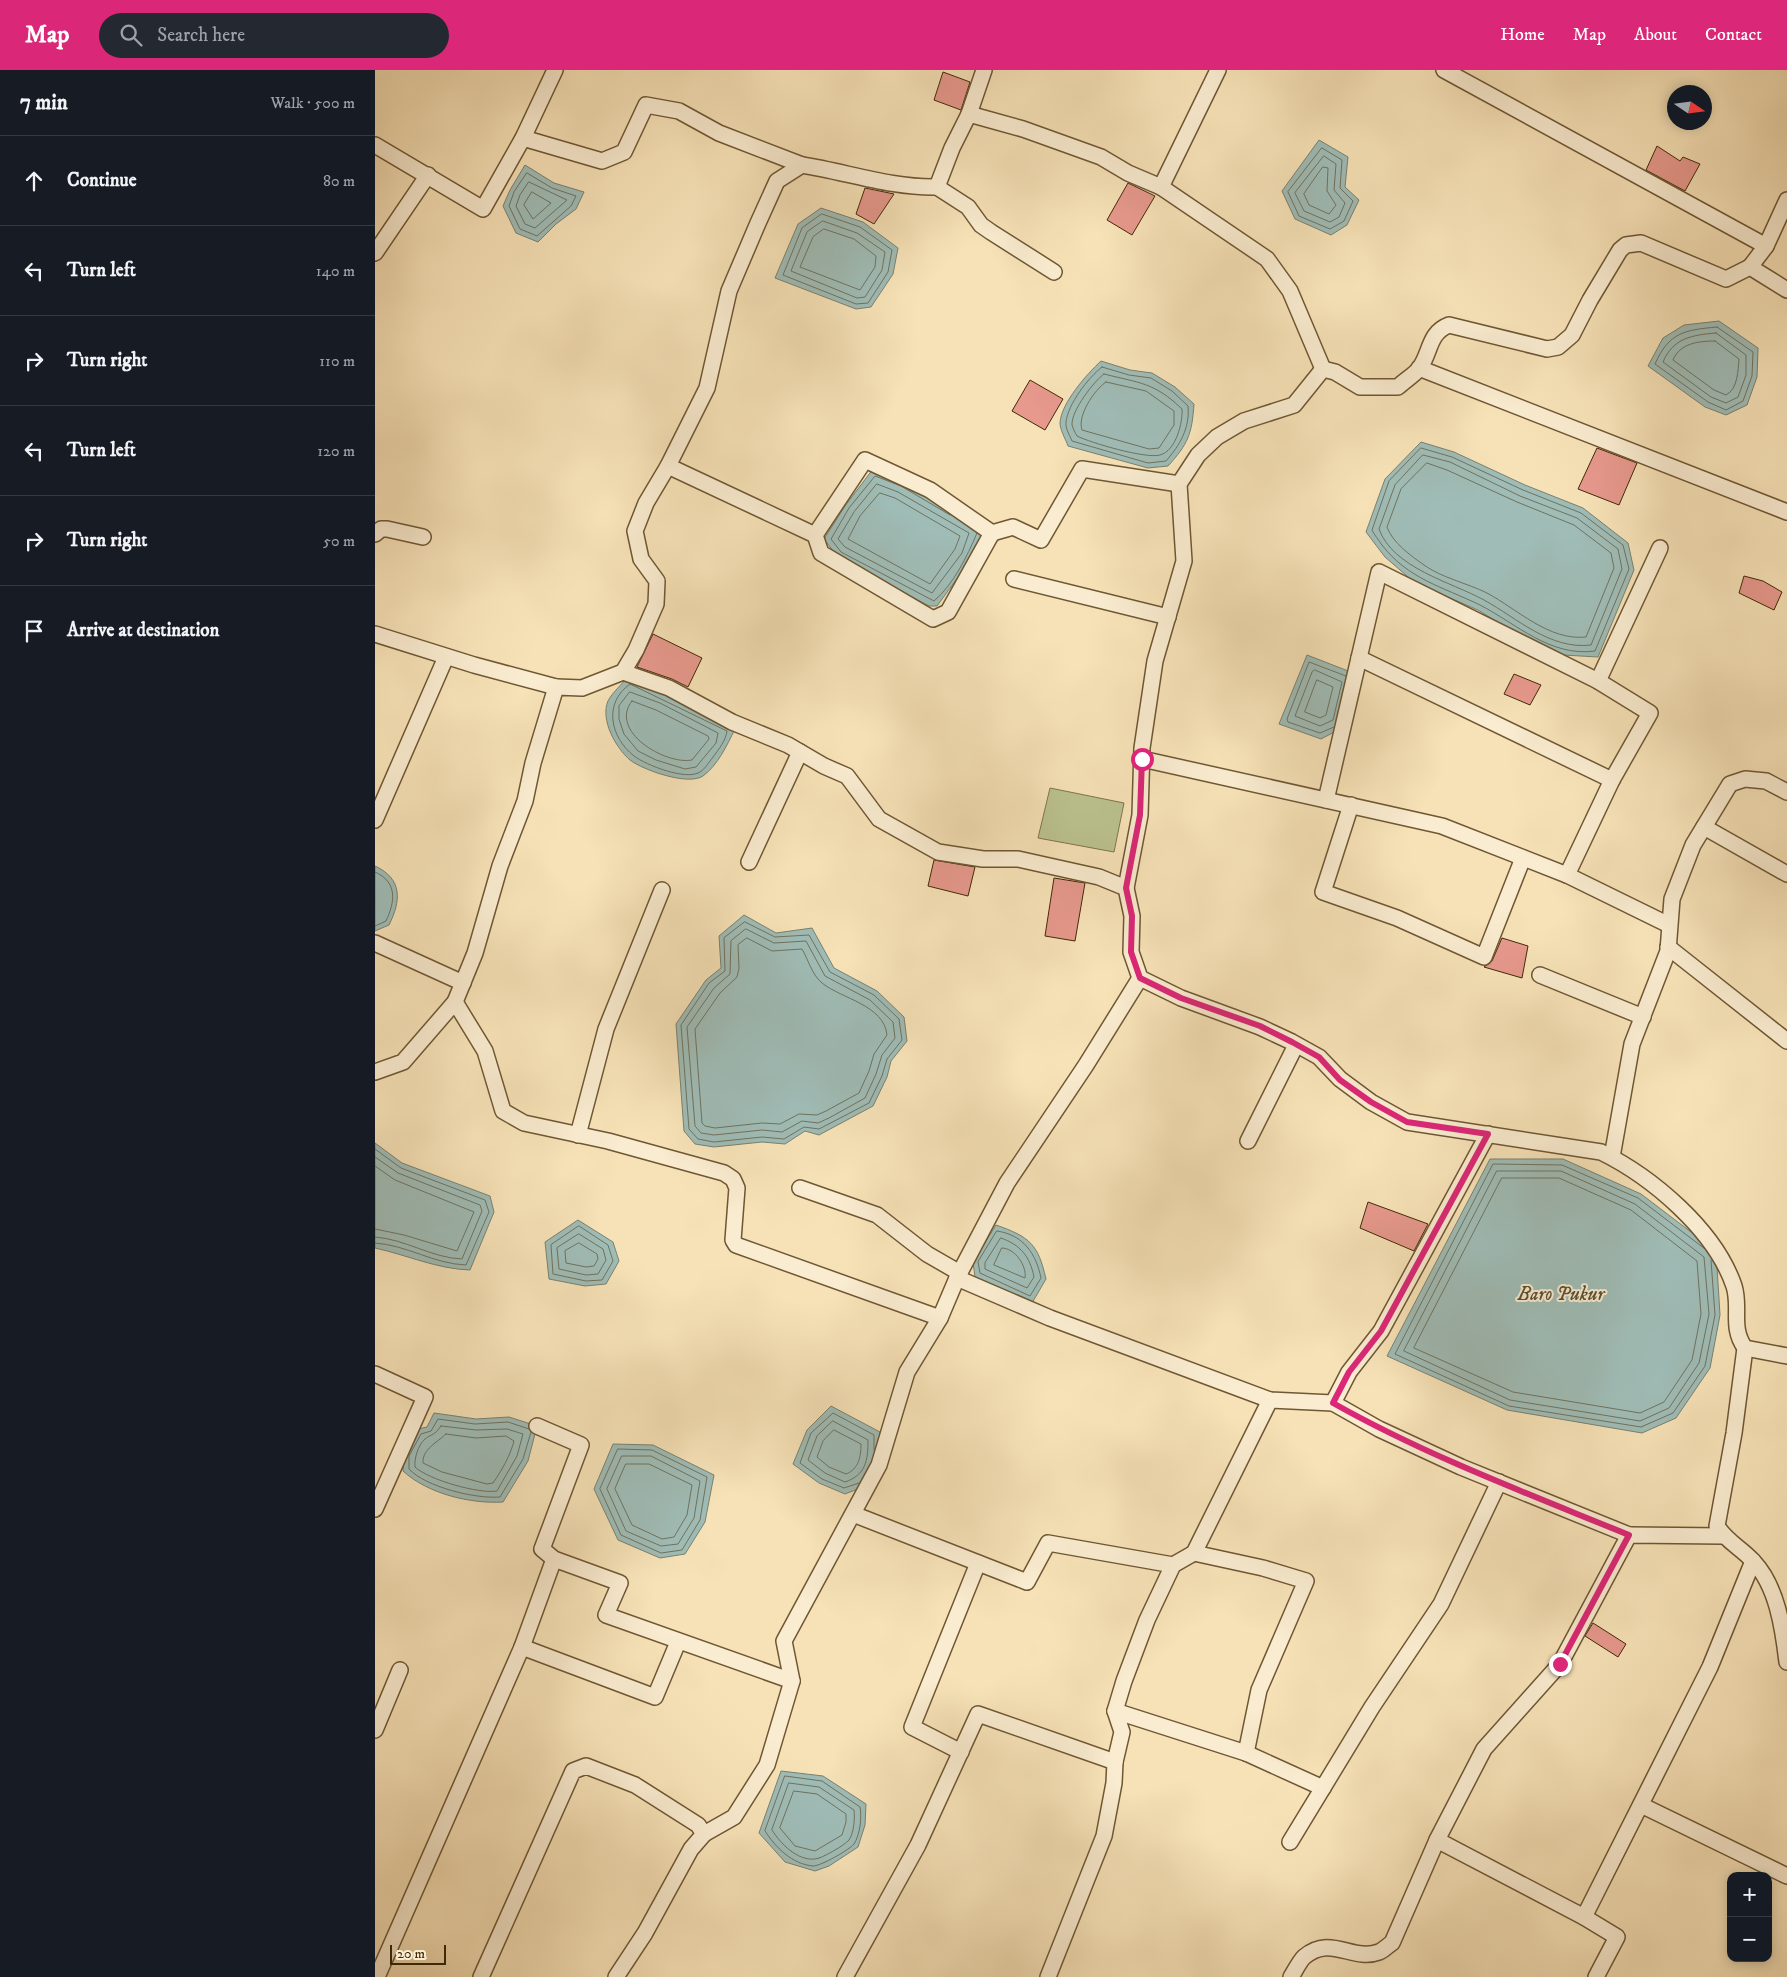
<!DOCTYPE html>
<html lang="en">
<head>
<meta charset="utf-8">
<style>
  body { margin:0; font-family:"IM FELL DW Pica",serif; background:#242831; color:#f1f3f6 }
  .controls { position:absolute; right:15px; bottom:15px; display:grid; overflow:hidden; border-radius:10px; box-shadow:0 2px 12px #0003 }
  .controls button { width:45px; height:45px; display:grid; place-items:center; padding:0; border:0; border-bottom:1px solid #363941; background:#171b24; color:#f1f3f6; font:25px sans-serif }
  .compass { position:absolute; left:1292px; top:15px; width:45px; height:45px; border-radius:50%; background:#171b24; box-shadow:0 2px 12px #0003; rotate:103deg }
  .scale { position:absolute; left:15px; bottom:12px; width:56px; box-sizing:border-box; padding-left:5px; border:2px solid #402907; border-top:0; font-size:14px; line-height:18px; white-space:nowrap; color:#402907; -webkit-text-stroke:4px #faecd0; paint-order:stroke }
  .stop { position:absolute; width:15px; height:15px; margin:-11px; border:4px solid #db2777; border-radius:50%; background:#fff }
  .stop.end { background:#db2777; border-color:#fff; box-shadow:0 1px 5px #0008 }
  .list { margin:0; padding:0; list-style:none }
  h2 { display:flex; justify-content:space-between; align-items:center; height:65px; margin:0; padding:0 20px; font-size:21px }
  h2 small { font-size:16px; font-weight:400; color:#9ea1a6 }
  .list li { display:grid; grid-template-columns:32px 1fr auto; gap:15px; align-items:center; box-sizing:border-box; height:90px; padding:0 20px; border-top:1px solid #363941 }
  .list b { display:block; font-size:19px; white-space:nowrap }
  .list em { font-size:16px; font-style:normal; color:#9ea1a6 }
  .icon { flex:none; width:28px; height:28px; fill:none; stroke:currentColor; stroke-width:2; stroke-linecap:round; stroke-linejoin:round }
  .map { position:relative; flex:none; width:1412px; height:1907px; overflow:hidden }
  header { display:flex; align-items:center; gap:30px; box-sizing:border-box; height:70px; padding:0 25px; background:#db2777; color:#fff }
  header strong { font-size:24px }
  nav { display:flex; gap:28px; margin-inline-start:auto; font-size:18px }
  .search { width:350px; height:45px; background:#242831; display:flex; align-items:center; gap:12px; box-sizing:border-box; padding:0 18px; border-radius:28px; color:#9ea1a6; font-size:19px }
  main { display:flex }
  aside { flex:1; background:#171b24 }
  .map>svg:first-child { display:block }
  .green { fill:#bbc38f; stroke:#7e764b }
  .water { fill:#9fbcb6; stroke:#798170 }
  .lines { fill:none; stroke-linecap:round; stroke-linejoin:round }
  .shore { stroke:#70725e; stroke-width:1 }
  .building { fill:#e7998d; stroke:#402907 }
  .street-casing { stroke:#6e5733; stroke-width:18 }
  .street { stroke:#faecd0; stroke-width:15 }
  .route { stroke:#db2777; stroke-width:6 }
  .labels { text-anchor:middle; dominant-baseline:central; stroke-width:4; stroke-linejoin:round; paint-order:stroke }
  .water-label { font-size:19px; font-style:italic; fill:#584e33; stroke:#faecd0 }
</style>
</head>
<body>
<header>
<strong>Map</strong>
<div class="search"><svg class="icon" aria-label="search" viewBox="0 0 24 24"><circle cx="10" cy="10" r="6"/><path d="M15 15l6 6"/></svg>Search here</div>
<nav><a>Home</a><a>Map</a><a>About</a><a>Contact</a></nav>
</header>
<main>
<aside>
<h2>7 min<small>Walk · 500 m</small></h2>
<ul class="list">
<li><svg class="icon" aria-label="ahead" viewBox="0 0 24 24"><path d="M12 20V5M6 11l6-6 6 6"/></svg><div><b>Continue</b></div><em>80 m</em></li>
<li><svg class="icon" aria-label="left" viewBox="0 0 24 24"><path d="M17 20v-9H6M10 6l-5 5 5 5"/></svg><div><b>Turn left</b></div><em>140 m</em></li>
<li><svg class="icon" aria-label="right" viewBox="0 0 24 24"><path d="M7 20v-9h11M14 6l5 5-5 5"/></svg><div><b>Turn right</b></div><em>110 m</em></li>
<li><svg class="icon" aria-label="left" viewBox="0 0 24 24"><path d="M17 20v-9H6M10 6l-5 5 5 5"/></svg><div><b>Turn left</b></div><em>120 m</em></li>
<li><svg class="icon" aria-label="right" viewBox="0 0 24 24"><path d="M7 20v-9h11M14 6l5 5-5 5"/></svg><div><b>Turn right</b></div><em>50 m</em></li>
<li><svg class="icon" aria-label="arrive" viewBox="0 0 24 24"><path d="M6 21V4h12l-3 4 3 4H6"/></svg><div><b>Arrive at destination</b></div></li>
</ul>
</aside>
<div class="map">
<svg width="1412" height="1907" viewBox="0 0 1412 1907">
  <rect width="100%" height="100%" fill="#f7e2b7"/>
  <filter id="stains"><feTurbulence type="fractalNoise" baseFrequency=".004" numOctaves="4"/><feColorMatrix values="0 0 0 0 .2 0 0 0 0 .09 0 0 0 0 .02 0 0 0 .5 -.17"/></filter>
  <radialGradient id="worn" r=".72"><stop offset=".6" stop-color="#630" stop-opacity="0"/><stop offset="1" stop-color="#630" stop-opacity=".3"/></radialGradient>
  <polygon class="green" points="675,718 749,733 739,782 663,768"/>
  <g class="water">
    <polygon points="944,70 973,87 970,117 984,130 972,155 956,165 920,149 907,121"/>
    <polygon points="150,95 179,113 209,122 201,139 181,154 163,172 141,163 128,136 135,120"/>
    <polygon points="446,138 488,152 523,178 518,204 496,237 481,239 400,208 423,154"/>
    <polygon points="1344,251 1383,278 1382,307 1372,335 1351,345 1330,337 1273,296 1288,268 1309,255"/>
    <path d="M 726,291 L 755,300 L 777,303 L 800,317 L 819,334 C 817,364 813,374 793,396 L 773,398 L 693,376 C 691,370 685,360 685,353 C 686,333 712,304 726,291 Z"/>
    <polygon points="1046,372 1079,382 1150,415 1208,438 1253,473 1259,500 1223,587 1188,585 1158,574 1103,540 1040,513 1010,487 991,462 1010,409"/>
    <polygon points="498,399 528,412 609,461 597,488 562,536 554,536 462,486 449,469 470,436"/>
    <polygon points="932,585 981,604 967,658 946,669 904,654"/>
    <path d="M 253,607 L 360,659 C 352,675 343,695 328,706 C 313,716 268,700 255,690 C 241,678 225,650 233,631 C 237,623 247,614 253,607 Z"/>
    <path d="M 0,796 C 28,809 26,831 14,855 L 0,861 Z"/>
    <polygon points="369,845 401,863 437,858 459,898 502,921 529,947 532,971 516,991 512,1007 498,1036 444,1065 430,1061 410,1074 387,1072 339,1077 320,1074 309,1061 301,954 331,910 346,898 344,866"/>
    <path d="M 0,1073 L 27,1093 L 115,1126 L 119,1142 L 95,1200 C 62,1199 32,1185 0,1178 Z"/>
    <polygon points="1115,1089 1188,1089 1266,1124 1341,1181 1345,1245 1335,1298 1301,1348 1267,1363 1132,1340 1012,1286"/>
    <polygon points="203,1150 238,1172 244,1191 231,1214 210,1216 174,1209 170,1172"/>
    <path d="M 621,1155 C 655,1167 663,1174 671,1209 L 657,1233 L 600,1207 L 598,1192 Z"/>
    <polygon points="456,1336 505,1362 504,1395 488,1417 470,1424 444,1413 418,1394 432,1360"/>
    <path d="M 59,1343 L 101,1349 L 134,1347 L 162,1356 L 153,1391 L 128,1432 C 96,1434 53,1424 28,1401 L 29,1384 L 43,1359 L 52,1357 Z"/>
    <polygon points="238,1374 278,1375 339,1405 330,1452 310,1484 285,1488 243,1470 219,1419"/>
    <polygon points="406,1701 448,1706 491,1734 490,1755 483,1777 454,1796 440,1801 410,1792 384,1763"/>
  </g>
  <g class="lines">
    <g class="shore">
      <polygon points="947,78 967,90 965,118 978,131 969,151 955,159 924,146 913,122"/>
      <polygon points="949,86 961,94 959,120 970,133 964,147 955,152 929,141 920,123"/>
      <polygon points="948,97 953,98 952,121 961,135 954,144 934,135 929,124"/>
      <polygon points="152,103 177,118 201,126 196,136 162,166 145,159 134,136 139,122"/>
      <polygon points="154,112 192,130 160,158 150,154 141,136 145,125"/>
      <polygon points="157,122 176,133 158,149 149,135"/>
      <polygon points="447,144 485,157 517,180 513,202 493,233 481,234 408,205 427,158"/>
      <polygon points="448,151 482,163 510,182 507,200 490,227 482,228 416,201 432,162"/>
      <polygon points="449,159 479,169 501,186 500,197 485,220 425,197 438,167"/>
      <path d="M 1342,257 L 1378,282 L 1377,306 L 1368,331 L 1351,340 L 1333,332 L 1280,294 C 1294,262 1310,260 1342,257 Z"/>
      <path d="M 1341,263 L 1371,285 L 1371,305 L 1363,327 L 1351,333 L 1336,327 L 1288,292 C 1298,268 1317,265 1341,263 Z"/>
      <path d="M 1340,271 L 1364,289 C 1363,300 1363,319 1351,325 L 1339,320 L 1298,290 C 1305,273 1324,271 1340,271 Z"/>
      <path d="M 727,297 L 754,305 L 776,308 L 797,321 L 813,336 C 815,358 805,375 791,391 L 773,393 L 697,371 C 695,366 690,358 691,352 C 693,334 713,308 727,297 Z"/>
      <path d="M 729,304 C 764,313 779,312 807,339 C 808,352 801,381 785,385 C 771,389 716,373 702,366 C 700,363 698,358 697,355 C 696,341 719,311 729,304 Z"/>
      <path d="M 731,312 L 771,321 L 799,341 L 799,355 L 784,378 L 774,379 L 707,360 C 702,346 719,320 731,312 Z"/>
      <path d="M 1046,378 L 1077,387 L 1148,420 L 1206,443 L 1248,475 L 1254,499 L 1220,581 C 1175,587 1142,554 1105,535 C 1068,517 1033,509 1007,475 C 1004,470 999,465 997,460 L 1014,411 Z"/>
      <path d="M 1048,385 L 1075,392 L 1145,426 L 1202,448 L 1243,479 L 1247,499 L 1216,575 C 1175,580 1142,548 1109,530 C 1076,512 1018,498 1004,459 L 1020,415 Z"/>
      <path d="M 1052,393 L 1072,400 L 1142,432 L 1199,455 L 1236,483 L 1239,498 L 1211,567 C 1174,571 1142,539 1112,523 C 1092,513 1067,508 1049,495 C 1036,486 1017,472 1012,457 L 1026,419 Z"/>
      <polygon points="502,414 523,422 594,463 587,483 557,523 470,477 463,469 479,442"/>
      <polygon points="505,423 520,428 585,466 580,479 555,514 473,469 485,446"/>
      <path d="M 575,445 L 526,416 L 500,406 L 474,438 L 456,469 L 466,482 L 559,531 C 578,515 592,487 602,463"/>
      <polygon points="940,600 967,612 958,650 945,656 920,646 937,602"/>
      <polygon points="942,610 958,617 951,645 945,648 930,642"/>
      <path d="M 255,614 L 352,661 C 351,670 344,679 338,687 C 334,692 330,699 325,702 C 311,711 271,695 259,686 C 235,667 228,633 255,614 Z"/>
      <polygon points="255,622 285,633 343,663 341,673 321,697 310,699 281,690 263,681 249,664 244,649 244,636"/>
      <path d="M 257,631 L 281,640 L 333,666 L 334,669 L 317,690 C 290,695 233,661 257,631 Z"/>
      <polyline points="959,657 945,663 913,652 912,649 934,592 971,606"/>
      <path d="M 0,802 C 23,812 20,832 11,851 L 0,856"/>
      <polygon points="370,852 400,867 434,865 455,902 499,925 524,949 527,970 512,989 507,1006 494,1033 444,1059 429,1057 409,1069 387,1067 339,1072 323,1069 314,1059 306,955 334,913 350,901 349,868"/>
      <polygon points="371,859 399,873 431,871 450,906 495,930 518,952 520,968 507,985 501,1004 490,1028 454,1048 443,1053 427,1051 407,1062 387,1060 339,1065 326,1063 320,1056 312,957 339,918 355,904 356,871"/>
      <path d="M 372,868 L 397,881 L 427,879 C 433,889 437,905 447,913 C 467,929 509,935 512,965 L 499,984 L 494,1001 L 484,1023 L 451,1041 L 442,1045 L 424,1044 L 405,1054 L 387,1053 L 340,1058 L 330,1056 L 327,1053 L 320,959 L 345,923 L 362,907 L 364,898 L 363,875 Z"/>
      <path d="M 0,1079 L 26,1098 L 110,1130 L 114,1142 L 91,1195 C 59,1194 32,1175 0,1173"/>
      <path d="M 0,1087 L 23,1103 L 105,1135 L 107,1141 L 87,1189 C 57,1188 30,1169 0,1167"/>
      <polyline points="0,1096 20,1110 99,1142 82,1181 29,1165 0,1159"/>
      <polygon points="1122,1101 1186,1101 1260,1134 1329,1187 1334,1244 1324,1293 1294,1338 1265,1351 1135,1330 1029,1281"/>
      <polygon points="1127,1108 1184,1108 1256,1140 1322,1191 1326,1244 1317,1290 1289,1332 1265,1343 1138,1322 1039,1278"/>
      <polygon points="204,1156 233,1175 238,1191 227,1210 211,1211 178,1204 176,1175"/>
      <path d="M 622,1161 C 649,1165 661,1184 666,1208 L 655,1226 L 605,1203 L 603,1192 Z"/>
      <polygon points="204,1164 228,1179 231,1190 223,1204 211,1205 184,1199 182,1178"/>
      <path d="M 626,1168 C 646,1175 655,1187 659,1207 L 652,1218 L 610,1199 L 610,1193 Z"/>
      <polygon points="204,1173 222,1184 223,1189 219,1196 211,1197 191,1193 190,1181"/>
      <path d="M 627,1178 C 640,1178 652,1196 650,1208 L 619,1195 Z"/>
      <polyline points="1330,1179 1263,1128 1187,1095 1118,1094 1020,1284 1134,1336 1266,1357 1298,1343 1330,1296 1340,1245 1336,1190"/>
      <path d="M 458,1351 L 493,1370 C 493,1390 491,1405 470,1412 L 450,1403 L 433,1390 L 442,1366 Z"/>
      <path d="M 66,1356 L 101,1360 L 132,1359 L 148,1364 L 142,1386 L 122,1421 C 104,1424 54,1410 40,1397 C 39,1389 43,1375 50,1369 C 58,1363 59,1366 66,1356 Z"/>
      <path d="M 154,1359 L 133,1352 L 100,1354 L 63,1349 L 56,1361 L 46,1364 L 34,1386 L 34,1399 C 51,1417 100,1429 125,1427 L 148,1389 L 156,1362"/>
      <path d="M 459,1360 L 486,1374 C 486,1386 484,1399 471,1404 L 454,1397 L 442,1387 L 448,1371 Z"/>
      <path d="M 71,1364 L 101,1368 L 131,1366 L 139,1371 C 135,1386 127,1400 118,1413 L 112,1414 L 67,1402 L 48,1393 C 47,1379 63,1372 71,1364 Z"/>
      <polygon points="243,1379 277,1380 332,1407 325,1450 307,1480 286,1483 246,1465 225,1419"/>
      <polygon points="247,1386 276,1386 325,1411 319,1448 303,1474 286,1476 251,1461 232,1419"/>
      <polygon points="251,1394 274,1394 317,1415 312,1445 299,1467 287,1469 257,1455 240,1419"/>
      <polyline points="484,1413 469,1418 447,1409 425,1393 436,1363 458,1343 499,1365 499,1380"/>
      <path d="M 410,1706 L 447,1711 L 485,1737 C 487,1747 485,1765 479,1774 C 474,1780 446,1796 438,1796 C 417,1794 401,1778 390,1761 Z"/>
      <path d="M 414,1713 L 444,1717 L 479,1740 C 480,1748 479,1763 474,1770 C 470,1775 446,1789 440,1789 C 422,1791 405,1773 397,1760 Z"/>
      <polygon points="419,1721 442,1724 471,1744 471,1752 467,1765 440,1781 420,1776 405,1758"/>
    </g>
  </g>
  <g class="building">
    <polygon points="568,2 595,12 586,40 559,30"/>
    <polygon points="1282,76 1305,91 1308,87 1325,94 1310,121 1271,100"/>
    <polygon points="753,113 780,126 757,165 732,150"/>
    <polygon points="490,118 519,124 499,154 481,144"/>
    <polygon points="655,310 688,329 670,360 637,341"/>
    <polygon points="1222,378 1262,393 1244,435 1203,419"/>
    <polygon points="1369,506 1388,511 1407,522 1399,540 1364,523"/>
    <polygon points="278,564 327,588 313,617 297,609 262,597"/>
    <polygon points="1139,604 1166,615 1155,635 1129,624"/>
    <polygon points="559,790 600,797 593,826 553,816"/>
    <polygon points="679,808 710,813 700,871 670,866"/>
    <polygon points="1127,868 1153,876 1147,908 1109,897 1117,891"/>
    <polygon points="993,1132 1053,1154 1039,1181 985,1158"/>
    <polygon points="1218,1553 1251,1574 1243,1587 1210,1566"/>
  </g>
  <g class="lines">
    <defs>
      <g id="street">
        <polyline points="1069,0 1391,176"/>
        <polyline points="594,44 609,0"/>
        <polyline points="148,68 227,91 249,82 271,35 304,41 344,63 427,95"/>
        <polyline points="0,75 108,139 148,68 180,0"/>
        <polyline points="562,117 593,137 606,155 616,162 679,202"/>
        <polyline points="786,117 892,189 915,221 948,299"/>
        <polyline points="0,183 53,105"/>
        <polyline points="1375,197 1391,176 1412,130"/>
        <polyline points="1044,298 1412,442"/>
        <polyline points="293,396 440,465 446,483 558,549 573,542 617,463 555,420 490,390 440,465"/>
        <polyline points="617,463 638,457 666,470 707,399 804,414"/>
        <polyline points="0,464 6,459 12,459 48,467"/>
        <polyline points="639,509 793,547"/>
        <polyline points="0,564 99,595 181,617"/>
        <polyline points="984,588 1237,710"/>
        <path d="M 248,602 L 294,618 L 357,652 L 413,675 L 449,696 L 472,706 L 504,749 L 563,782 L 608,789 L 643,789 L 724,807 L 751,818 L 757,846 L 756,882 L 765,908 L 806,928 L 885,957 L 917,972 L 944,987 L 965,1009 L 996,1032 L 1032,1052 L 1226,1082 C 1277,1107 1340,1160 1359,1216 C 1366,1238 1355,1257 1370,1278 L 1412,1286"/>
        <polyline points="1223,611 1285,478"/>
        <polyline points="767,689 1067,756 1192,805 1294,855"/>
        <polyline points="951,730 1004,502 1223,611 1275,643 1237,710 1192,805"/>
        <polyline points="976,735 948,822 1022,848 1109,887 1148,788"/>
        <polyline points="0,750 71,587"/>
        <polyline points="1329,757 1412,804"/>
        <polyline points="374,792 425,682"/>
        <path d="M 751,818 L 765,745 L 767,678 L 780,591 L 809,491 L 804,414 L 823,385 L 842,367 L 869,351 L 919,335 L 948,299 L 960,302 L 985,317 L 1023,317 C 1029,311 1039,305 1044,299 C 1056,283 1053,263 1074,255 L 1172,279 L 1183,277 L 1197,265 L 1215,230 L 1245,180 L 1251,175 L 1266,173 L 1351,209 L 1375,197 L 1412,220"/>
        <polyline points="0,873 88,913"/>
        <polyline points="1293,877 1412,971"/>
        <polyline points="1165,905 1268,947"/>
        <polyline points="765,908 711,995 632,1113 582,1208 675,1248 895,1330 958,1333 1004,1359 1086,1397 1254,1465"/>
        <polyline points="80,932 110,981 128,1041 149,1053 233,1071 349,1103 358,1109 362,1118 358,1170 361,1175 565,1248"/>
        <path d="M 0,1002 L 28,992 L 80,932 L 100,883 L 125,796 L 150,731 L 158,693 L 181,617 L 207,618 L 248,602 L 261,580 L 281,534 L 282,511 L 266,489 L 260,461 L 271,433 L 293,396 L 332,318 L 354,221 L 383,153 L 402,111 L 427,95 C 472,102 516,118 562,117 L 577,78 L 594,44 L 648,59 L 726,87 L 753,103 L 786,117 L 843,0"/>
        <polyline points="203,1065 231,959 287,820"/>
        <polyline points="873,1071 921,975"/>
        <polyline points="1237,1087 1257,974 1293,881 1297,829 1318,775 1355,714 1370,709 1391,711 1412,722"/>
        <polyline points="425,1118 502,1145 552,1184 585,1203"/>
        <path d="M 1370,1278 L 1359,1363 L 1342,1456 C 1351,1471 1366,1478 1378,1491 C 1402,1516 1408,1558 1412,1592"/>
        <polyline points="0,1304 50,1327 0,1439"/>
        <polyline points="958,1333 974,1302 1006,1261 1113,1064"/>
        <polyline points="162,1356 206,1375 167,1479 179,1489 245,1513 231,1545 417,1611"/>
        <polyline points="478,1444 652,1512 673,1473 798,1495"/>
        <polyline points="147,1577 280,1627 303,1572"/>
        <polyline points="740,1641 871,1683 884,1620 931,1511 888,1498 819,1483"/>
        <polyline points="0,1660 25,1600"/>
        <polyline points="586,1682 537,1657 603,1493"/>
        <polyline points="871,1683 948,1718"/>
        <polyline points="1266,1735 1412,1806"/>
        <polyline points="329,1764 359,1747 392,1695 417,1611 409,1571 504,1395 532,1302 565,1248 582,1208"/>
        <polyline points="1062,1770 1209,1847 1335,1597 1378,1491"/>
        <polyline points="915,1772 997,1637 1066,1534 1124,1412"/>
        <polyline points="1209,1847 1242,1867 1221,1907"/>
        <polyline points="2,1907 147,1577 179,1489"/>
        <polyline points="106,1907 198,1701 211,1696 260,1715 323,1755 329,1764 316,1779 270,1863 241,1907"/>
        <polyline points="470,1907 543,1775 603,1644 740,1692"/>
        <polyline points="673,1907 729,1766 739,1713 740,1692 747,1662 740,1641 749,1611 772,1550 798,1495 819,1483 895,1330"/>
        <path d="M 916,1907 C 920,1901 924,1892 929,1887 C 956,1864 977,1892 1004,1882 C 1009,1880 1013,1875 1017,1873 L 1062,1770 L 1109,1679 L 1185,1594 L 1254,1465 L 1348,1466"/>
      </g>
    </defs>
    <use href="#street" class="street-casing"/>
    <use href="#street" class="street"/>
  </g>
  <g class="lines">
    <path class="route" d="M 767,689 L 765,745 L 751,818 L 757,846 L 756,882 L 765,908 L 806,928 L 885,956 L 917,972 L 944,987 L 965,1010 L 996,1032 L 1032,1052 L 1113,1064 L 1006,1261 L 974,1302 L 958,1333 C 1052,1386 1154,1424 1254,1465 L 1185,1594"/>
  </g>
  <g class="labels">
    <g class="water-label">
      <text x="1186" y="1224">Baro Pukur</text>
    </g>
  </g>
  <rect width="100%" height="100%" filter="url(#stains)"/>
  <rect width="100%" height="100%" fill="url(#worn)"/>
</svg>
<div class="controls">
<button>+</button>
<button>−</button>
</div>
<svg class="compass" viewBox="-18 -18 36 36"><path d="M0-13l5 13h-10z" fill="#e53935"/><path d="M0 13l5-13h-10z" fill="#9ea1a6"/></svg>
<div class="scale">20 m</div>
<div class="stop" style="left:767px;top:689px"></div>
<div class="stop end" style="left:1185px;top:1594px"></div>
</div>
</main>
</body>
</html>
